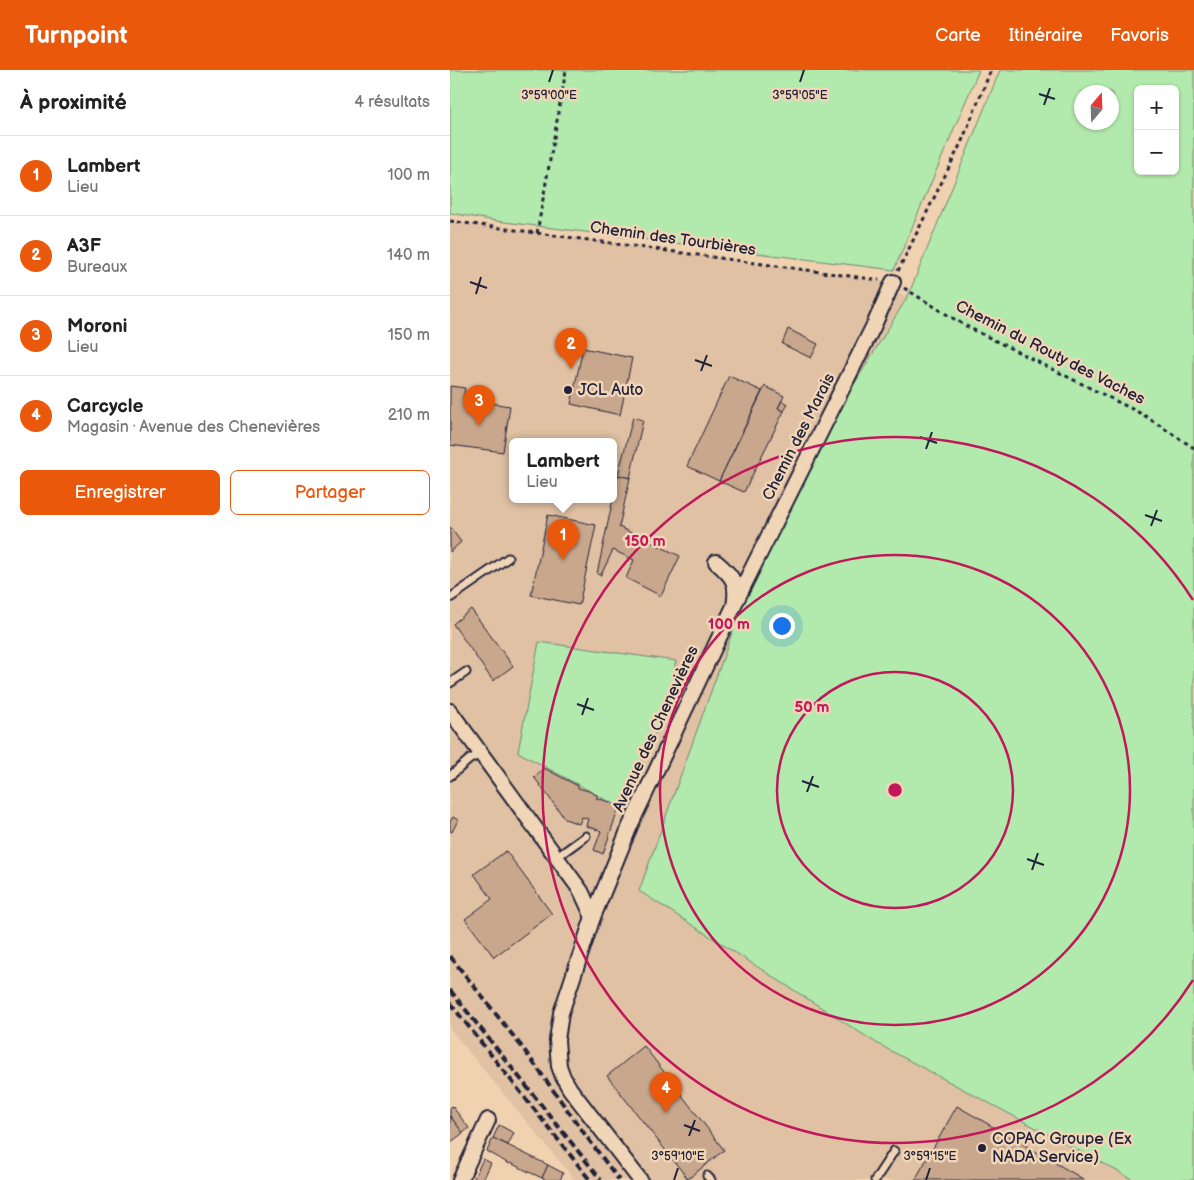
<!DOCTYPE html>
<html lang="fr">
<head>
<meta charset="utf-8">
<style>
  body { margin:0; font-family:"Balsamiq Sans",sans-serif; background:#f6f6f6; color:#222 }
  .controls { position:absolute; right:15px; top:15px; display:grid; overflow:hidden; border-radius:8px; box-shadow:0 1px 4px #0004 }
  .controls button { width:45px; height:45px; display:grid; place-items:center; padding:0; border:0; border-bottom:1px solid #e0e0e0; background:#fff; color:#222; font:25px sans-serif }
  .compass { position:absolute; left:624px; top:15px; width:45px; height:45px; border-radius:50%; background:#fff; box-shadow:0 1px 4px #0004; rotate:19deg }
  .you { position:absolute; left:331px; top:555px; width:18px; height:18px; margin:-12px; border:4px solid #fff; border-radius:50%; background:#1a73e8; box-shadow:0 0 0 8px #1a73e833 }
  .badge { display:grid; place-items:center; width:32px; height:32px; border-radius:50%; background:#ea580c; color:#fff; font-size:16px; font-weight:700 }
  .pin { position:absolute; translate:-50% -41px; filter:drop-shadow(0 1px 2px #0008) }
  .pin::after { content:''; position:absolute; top:26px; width:18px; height:15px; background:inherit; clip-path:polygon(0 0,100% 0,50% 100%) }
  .popup { position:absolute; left:59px; top:368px; width:108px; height:65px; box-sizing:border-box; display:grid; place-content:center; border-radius:8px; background:#fff; filter:drop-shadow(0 1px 4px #0005); font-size:16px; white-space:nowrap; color:#767676 }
  .popup b { font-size:19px; color:#222 }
  .popup::after { content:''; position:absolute; left:50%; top:100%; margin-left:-10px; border:10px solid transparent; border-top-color:#fff }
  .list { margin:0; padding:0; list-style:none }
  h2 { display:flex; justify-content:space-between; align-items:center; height:65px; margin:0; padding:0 20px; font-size:21px }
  h2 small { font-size:16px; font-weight:400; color:#767676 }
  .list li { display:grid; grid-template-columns:32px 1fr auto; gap:15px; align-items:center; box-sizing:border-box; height:80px; padding:0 20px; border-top:1px solid #e0e0e0 }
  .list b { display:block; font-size:19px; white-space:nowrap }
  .list p { margin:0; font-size:16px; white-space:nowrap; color:#767676 }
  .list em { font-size:16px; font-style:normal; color:#767676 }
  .actions { display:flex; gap:10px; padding:15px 20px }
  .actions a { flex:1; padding:11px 0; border:1px solid #ea580c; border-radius:8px; text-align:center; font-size:18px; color:#ea580c }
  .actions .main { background:#ea580c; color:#fff }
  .map { position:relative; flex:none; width:744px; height:1110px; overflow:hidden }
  header { display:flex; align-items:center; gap:30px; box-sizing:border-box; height:70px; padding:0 25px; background:#ea580c; color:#fff }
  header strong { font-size:24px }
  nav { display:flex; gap:28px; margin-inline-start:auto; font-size:18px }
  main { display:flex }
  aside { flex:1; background:#fff }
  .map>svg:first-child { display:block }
  .built { fill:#e0c1a3; fill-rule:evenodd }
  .green { fill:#b2e9ac; stroke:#6a8674; fill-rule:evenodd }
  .building { fill:#c8a78c; stroke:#22223b }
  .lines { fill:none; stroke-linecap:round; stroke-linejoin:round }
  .service-casing { stroke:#22223b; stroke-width:11 }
  .minor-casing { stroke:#22223b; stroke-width:18 }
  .path { stroke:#22223b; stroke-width:3; stroke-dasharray:4 4; stroke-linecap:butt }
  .service { stroke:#f0d5b7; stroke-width:7 }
  .minor { stroke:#f0d5b7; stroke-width:14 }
  .rail { stroke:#22223b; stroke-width:4; stroke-dasharray:8 4; stroke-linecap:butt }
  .ticks { fill:none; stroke:#22223b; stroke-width:2 }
  .ring { fill:none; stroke:#c2185b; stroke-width:2.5 }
  .poi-dot { fill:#22223b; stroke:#f0d5b7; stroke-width:2 }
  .labels { text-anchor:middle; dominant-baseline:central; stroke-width:5; stroke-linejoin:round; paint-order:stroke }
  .street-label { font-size:16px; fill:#22223b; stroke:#f0d5b7 }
  .poi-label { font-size:16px; fill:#22223b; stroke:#f0d5b7; text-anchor:start }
  .ticks-label { font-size:12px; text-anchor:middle; fill:#22223b; stroke:#f0d5b7; stroke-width:5; stroke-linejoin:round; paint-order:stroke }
  .centre { fill:#c2185b; stroke:#f0d5b7; stroke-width:2.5 }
  .ring-label { font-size:15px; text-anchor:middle; font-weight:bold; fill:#c2185b; stroke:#f0d5b7; stroke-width:5; stroke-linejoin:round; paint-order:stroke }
</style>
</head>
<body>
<header>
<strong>Turnpoint</strong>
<nav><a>Carte</a><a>Itinéraire</a><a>Favoris</a></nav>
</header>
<main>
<aside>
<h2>À proximité<small>4 résultats</small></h2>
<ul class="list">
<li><span class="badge">1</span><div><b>Lambert</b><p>Lieu</p></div><em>100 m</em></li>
<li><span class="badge">2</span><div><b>A3F</b><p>Bureaux</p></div><em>140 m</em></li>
<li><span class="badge">3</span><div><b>Moroni</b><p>Lieu</p></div><em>150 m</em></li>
<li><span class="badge">4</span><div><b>Carcycle</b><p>Magasin · Avenue des Chenevières</p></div><em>210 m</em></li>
</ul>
<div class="actions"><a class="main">Enregistrer</a><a>Partager</a></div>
</aside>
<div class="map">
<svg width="744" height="1110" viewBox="0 0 744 1110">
  <rect width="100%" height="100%" fill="#f0d1b0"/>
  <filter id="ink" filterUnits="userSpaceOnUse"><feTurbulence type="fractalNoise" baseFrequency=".02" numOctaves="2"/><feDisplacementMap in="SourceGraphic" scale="10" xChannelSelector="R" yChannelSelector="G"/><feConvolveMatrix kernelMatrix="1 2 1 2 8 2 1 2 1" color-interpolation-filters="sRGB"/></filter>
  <g filter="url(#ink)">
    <path class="built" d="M 0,151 L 443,212 L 438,223 L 458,226 L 373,365 L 688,1110 L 125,1110 L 0,959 ZM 63,371 L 163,371 L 163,429 L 63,429 Z"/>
    <g class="green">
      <polygon points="0,0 529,0 444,200 46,151 0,143"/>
      <path d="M 550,0 L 744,0 L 744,1110 L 684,1110 L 428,974 L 189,821 L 325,444 L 458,226 ZM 688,19 L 725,19 L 725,101 L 688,101 ZM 632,22 L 662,22 L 662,52 L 632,52 Z"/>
      <polygon points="89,572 226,591 224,599 233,606 169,737 68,682"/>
    </g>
    <g class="building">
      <polygon points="338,259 368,274 361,288 332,274"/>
      <polygon points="133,278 182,288 170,345 121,334"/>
      <polygon points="279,306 312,321 269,411 237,396"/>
      <polygon points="0,316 15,318 13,329 60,336 53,382 0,375"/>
      <polygon points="315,316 334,326 328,338 334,341 294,422 269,411"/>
      <polygon points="332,331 338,334 334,341 328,338"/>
      <polygon points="183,347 193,350 180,408 168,405"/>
      <polygon points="163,405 167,406 164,423 163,423"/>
      <polygon points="168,405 180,408 169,457 230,486 211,526 176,508 184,490 163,480 151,505 147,504"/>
      <polygon points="98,445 146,455 129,535 81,525"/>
      <polygon points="0,457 11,472 0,482"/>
      <polygon points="21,539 63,596 43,611 3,554"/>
      <polygon points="94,698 128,716 128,718 139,721 148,726 146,728 160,732 169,737 153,784 144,780 151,761 136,756 138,749 132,747 129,754 115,749 84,707"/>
      <polygon points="3,747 8,750 2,762 0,761 0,752"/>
      <polygon points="56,781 102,844 44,887 15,849 42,829 24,804"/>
      <polygon points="194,976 274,1080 238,1109 157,1006"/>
      <polygon points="2,1036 19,1058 13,1063 0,1046 0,1038"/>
      <polygon points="507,1036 635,1110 465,1110"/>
      <polygon points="0,1046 13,1063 0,1073"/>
      <polygon points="49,1055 64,1063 58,1075 43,1068"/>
      <polygon points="43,1068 98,1095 92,1108 60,1093 59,1094 37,1081"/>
      <polygon points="33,1089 41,1093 33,1110 23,1110"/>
      <polygon points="98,1095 113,1103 110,1110 96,1110 92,1108"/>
    </g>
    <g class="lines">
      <defs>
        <g id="service">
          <polyline points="0,528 58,488"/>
          <polyline points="0,613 16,602"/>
          <polyline points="0,706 20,689 31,684"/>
          <polyline points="107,787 136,766"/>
          <polyline points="257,1106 261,1110"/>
          <polyline points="425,1110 444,1081"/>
        </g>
        <g id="minor">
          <polyline points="286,531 424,255 443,212"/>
          <polyline points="0,641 131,821 143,847"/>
          <polyline points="10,1110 38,1050"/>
          <path d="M 190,1110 L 120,1019 L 113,1007 L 109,996 L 107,970 L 111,943 L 143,847 L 180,756 L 284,536 C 288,514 284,507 266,492"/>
        </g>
      </defs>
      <use href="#service" class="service-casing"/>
      <use href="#minor" class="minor-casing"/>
      <g class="path">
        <polyline points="0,151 429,210"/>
        <polyline points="87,163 116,0"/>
        <polyline points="448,201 512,71 541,0"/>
        <polyline points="454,218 514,255 692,344 744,378"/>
      </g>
      <use href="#service" class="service"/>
      <use href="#minor" class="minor"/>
      <g class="rail">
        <polyline points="0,886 72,977 139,1070 169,1110"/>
        <polyline points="0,920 151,1110"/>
        <polyline points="0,933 140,1110"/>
      </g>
    </g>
  </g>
  <path class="ticks" d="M 99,12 L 103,0M 350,12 L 354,0M 589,24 L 605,29M 594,35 L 600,18M 20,212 L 37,218M 26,224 L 31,207M 245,290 L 262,296M 251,301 L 257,285M 470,367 L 487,373M 476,379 L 482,362M 695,445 L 712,451M 701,456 L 707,440M 127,634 L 144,640M 132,645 L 138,628M 352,711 L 369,717M 357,722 L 363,706M 577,789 L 594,795M 582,800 L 588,783M 234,1055 L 250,1061M 239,1066 L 245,1050M 224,1110 L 228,1098M 476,1110 L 480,1098"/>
  <g class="ring">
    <circle cx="445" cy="720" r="118"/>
    <circle cx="445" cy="720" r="235"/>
    <path d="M743 910A353 353 0 1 1 743 530"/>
  </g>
  <g class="poi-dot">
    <circle cx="118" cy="320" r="5"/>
    <circle cx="532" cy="1078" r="5"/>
  </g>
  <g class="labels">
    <g class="street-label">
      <text transform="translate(223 169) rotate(8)">Chemin des Tourbières</text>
      <text transform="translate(600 283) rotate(27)">Chemin du Routy des Vaches</text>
      <text transform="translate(349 367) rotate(-63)">Chemin des Marais</text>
      <text transform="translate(206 659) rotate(-65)">Avenue des Chenevières</text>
    </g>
    <g class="poi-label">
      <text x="128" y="320">JCL Auto</text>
      <text x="542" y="1069">COPAC Groupe (Ex<tspan x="542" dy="18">NADA Service)</tspan></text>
    </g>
  </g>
  <g class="ticks-label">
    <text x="99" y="29">3°59'00"E</text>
    <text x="350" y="29">3°59'05"E</text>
    <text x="228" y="1090">3°59'10"E</text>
    <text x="480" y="1090">3°59'15"E</text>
  </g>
  <circle cx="445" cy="720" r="8" class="centre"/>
  <g class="ring-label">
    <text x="195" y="476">150 m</text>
    <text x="279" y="559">100 m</text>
    <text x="362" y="642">50 m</text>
  </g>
</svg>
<div class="controls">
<button>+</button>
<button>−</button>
</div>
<svg class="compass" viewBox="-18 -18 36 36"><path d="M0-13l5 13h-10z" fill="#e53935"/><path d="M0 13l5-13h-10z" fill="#767676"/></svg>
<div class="you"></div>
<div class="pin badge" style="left:113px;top:490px">1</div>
<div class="popup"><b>Lambert</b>Lieu</div>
<div class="pin badge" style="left:121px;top:299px">2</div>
<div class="pin badge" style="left:29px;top:356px">3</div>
<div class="pin badge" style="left:216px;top:1043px">4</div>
</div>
</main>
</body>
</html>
